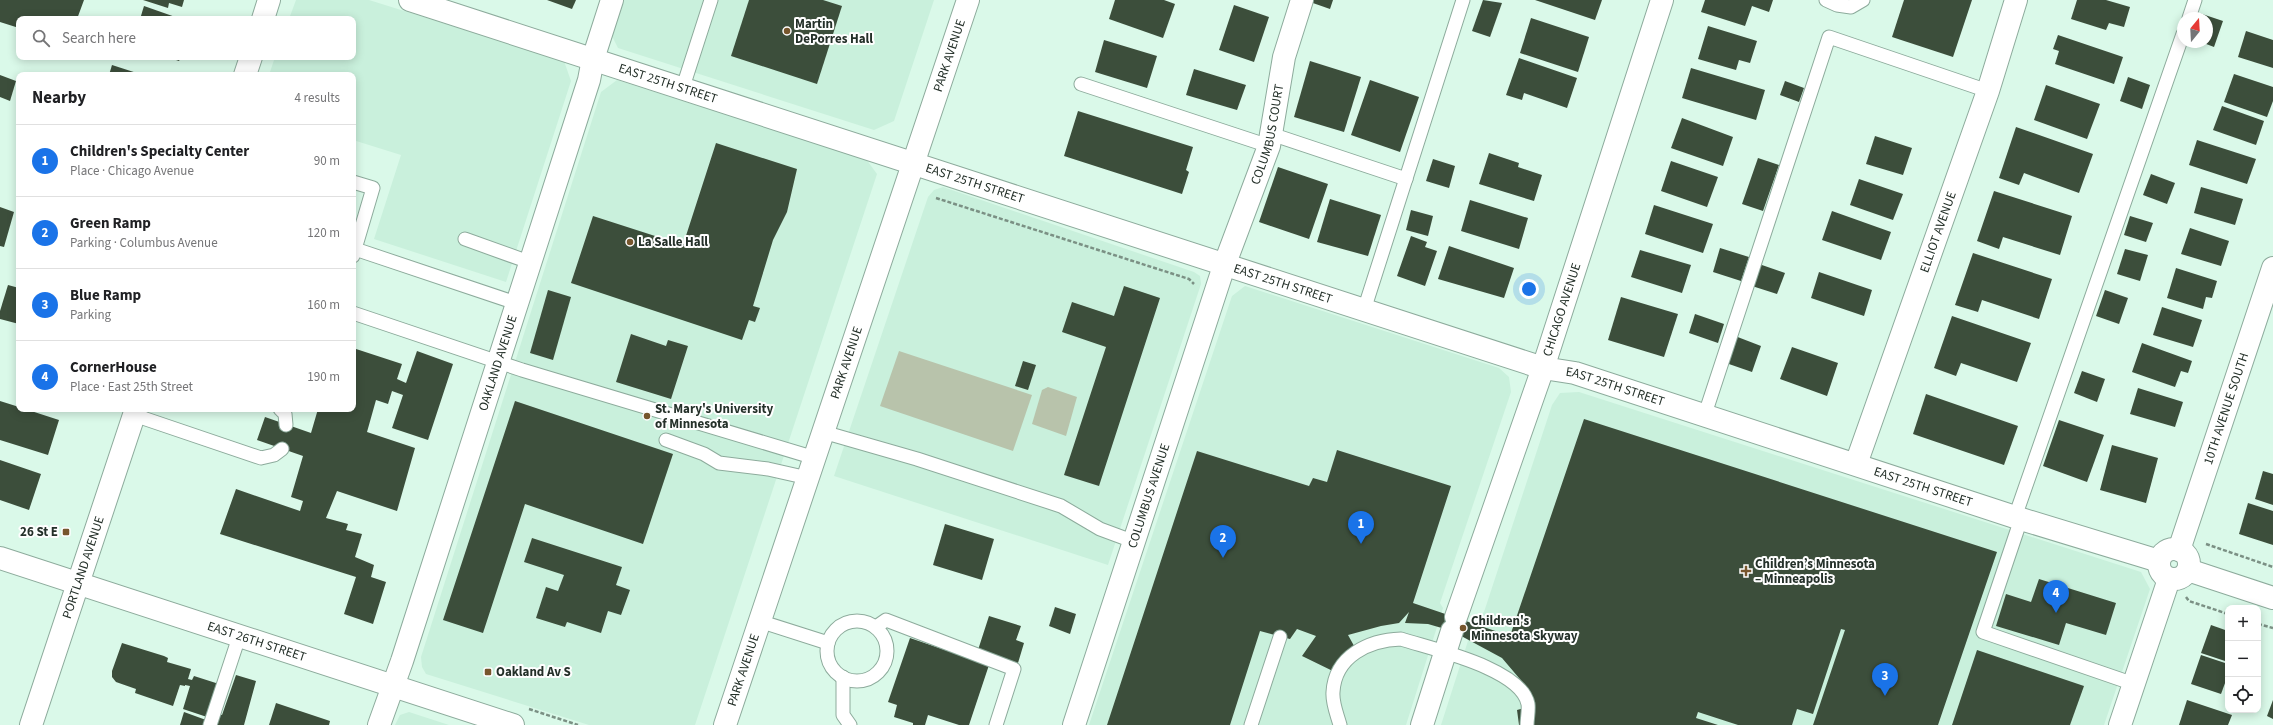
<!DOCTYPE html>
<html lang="en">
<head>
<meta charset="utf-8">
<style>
  body { margin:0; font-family:"Source Sans 3",sans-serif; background:#f6f6f6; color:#202124 }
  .controls { position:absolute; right:12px; bottom:12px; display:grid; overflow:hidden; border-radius:8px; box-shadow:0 2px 10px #0003 }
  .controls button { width:36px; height:36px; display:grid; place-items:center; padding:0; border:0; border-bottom:1px solid #e0e0e0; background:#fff; color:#202124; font:20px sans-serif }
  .compass { position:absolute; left:2177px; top:12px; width:36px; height:36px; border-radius:50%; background:#fff; box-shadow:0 2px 10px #0003; rotate:18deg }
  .you { position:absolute; left:1529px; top:289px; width:14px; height:14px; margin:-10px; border:3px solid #fff; border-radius:50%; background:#1a73e8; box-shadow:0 0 0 6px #1a73e833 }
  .badge { display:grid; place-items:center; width:26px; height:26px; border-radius:50%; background:#1a73e8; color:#fff; font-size:13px; font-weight:700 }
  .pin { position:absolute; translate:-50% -33px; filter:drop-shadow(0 1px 2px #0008) }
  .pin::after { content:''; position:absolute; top:21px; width:14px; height:12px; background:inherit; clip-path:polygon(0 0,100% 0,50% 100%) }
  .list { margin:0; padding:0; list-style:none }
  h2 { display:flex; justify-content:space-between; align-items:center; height:52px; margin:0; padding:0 16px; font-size:17px }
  h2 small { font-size:13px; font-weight:400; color:#757577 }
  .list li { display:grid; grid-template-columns:26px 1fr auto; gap:12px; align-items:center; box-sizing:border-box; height:72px; padding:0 16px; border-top:1px solid #e0e0e0 }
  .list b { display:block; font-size:15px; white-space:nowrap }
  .list p { margin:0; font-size:13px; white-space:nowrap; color:#757577 }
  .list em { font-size:13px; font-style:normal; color:#757577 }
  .icon { flex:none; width:22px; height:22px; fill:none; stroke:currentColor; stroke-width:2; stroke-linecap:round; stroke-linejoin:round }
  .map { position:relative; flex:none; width:2273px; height:725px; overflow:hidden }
  .search { position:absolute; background:#fff; box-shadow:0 2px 10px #0003; left:16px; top:16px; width:340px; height:44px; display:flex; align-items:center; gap:10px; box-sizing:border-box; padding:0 14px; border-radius:8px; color:#757577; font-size:15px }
  .panel { position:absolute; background:#fff; box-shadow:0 2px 10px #0003; left:16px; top:72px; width:340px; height:340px; border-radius:8px }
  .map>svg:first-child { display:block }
  .built { fill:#c9f0dc }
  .green { fill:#b8c3ab }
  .building { fill:#3c4e3b }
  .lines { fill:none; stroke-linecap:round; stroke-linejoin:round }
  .lane-casing { stroke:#8dab9c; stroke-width:15 }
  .street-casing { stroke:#8dab9c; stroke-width:24 }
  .secondary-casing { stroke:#8dab9c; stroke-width:24 }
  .path { stroke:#7b9084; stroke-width:2.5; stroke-dasharray:4 2; stroke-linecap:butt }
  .lane { stroke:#fff; stroke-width:13 }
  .street { stroke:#fff; stroke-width:22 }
  .secondary { stroke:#fff; stroke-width:22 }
  .poi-dot { fill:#77562d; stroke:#fefefe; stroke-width:1.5 }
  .labels { text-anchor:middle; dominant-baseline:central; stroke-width:4; stroke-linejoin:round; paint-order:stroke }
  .poi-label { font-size:13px; font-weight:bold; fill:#243029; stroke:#fefefe; text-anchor:start }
  .street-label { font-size:13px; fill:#243029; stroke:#fefefe }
</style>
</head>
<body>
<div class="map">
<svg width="2273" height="725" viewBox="0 0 2273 725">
  <rect width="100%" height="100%" fill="#daf9e9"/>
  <g class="built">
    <polygon points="296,0 369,0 564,61 571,81 506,282 374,239 401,155 353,140 353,75 269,75 275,57 353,57 353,19 289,19"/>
    <polygon points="624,0 934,0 894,121 874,130 618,48 612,36"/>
    <polygon points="617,80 866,159 877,174 695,725 589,725 426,674 422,667 421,657 601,92"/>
    <polygon points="943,187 1194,272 1200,276 1201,284 1108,565 834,476 928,197 934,190"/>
    <polygon points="1245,286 1499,368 1509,377 1511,392 1440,603 1443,608 1406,725 1089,725 1232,296"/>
    <polygon points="1579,392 2141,572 2150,589 2104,725 1441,725 1475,619 1484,612 1552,405 1560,393"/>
    <polygon points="409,712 449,725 395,725 400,715"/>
  </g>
  <g class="green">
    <polygon points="899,351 1032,395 1013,451 880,406"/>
    <polygon points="1048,387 1077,397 1066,436 1032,424 1042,390"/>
  </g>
  <g class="building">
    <polygon points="0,0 84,0 77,19 19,19 19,28 0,22"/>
    <polygon points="143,0 184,0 182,7 169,3 168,8"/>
    <polygon points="547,0 576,0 572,9"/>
    <polygon points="749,0 823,0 842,6 817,84 731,56"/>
    <polygon points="1115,0 1164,0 1175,4 1163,38 1109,19"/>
    <polygon points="1311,0 1333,0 1330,9 1310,2"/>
    <polygon points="1483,0 1502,3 1490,37 1472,31"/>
    <polygon points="1535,0 1602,0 1595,20"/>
    <polygon points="1705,0 1773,0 1769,12 1752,6 1745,26 1701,12"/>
    <polygon points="1904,0 1972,0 1953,57 1892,37"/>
    <polygon points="2077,0 2106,0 2130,7 2124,27 2109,23 2106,30 2071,19"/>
    <polygon points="1234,5 1269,17 1254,62 1219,50"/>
    <polygon points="144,6 181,19 140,19"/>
    <polygon points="2199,13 2223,21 2214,47 2201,42 2207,42 2207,18 2198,18"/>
    <polygon points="1531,18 1589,37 1578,72 1520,53"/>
    <polygon points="1708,26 1757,41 1750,63 1739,60 1736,70 1698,59"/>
    <polygon points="2246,31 2273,40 2273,68 2238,57"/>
    <polygon points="2058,35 2123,57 2114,84 2055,64 2059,51 2053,49"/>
    <polygon points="1104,40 1157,56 1147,88 1095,72"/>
    <polygon points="167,57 181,57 179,61"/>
    <polygon points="1519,58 1577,78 1567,108 1524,93 1522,100 1506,95"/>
    <polygon points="1310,61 1361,77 1344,132 1294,117"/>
    <polygon points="112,65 143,75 109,75"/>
    <polygon points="1691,68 1765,90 1756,120 1682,98"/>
    <polygon points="1194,69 1246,85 1237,110 1186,95"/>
    <polygon points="2234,74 2273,87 2273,101 2267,117 2224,102"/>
    <polygon points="0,75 16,81 10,101 0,97"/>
    <polygon points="2128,77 2150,85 2142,109 2120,101"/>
    <polygon points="1370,80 1419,97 1400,152 1351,135"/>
    <polygon points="1785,81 1804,88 1799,102 1780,95"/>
    <polygon points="2046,85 2100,104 2087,139 2034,120"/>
    <polygon points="2222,106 2264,121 2256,145 2213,130"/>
    <polygon points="1078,111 1193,147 1186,170 1189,172 1182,194 1064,156"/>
    <polygon points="1682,118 1733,137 1723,166 1671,148"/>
    <polygon points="2016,127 2093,154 2079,193 2024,173 2019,185 1999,178"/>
    <polygon points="1875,136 1912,148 1903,175 1866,164"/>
    <polygon points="2197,140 2256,159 2247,184 2189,165"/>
    <polygon points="716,143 797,169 787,212 773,240 753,306 760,308 755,322 749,320 742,340 571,283 593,216 683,245"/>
    <polygon points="1489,153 1519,163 1518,167 1542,175 1534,201 1479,184"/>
    <polygon points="1758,158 1779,165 1763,211 1742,204"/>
    <polygon points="1433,159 1455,166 1449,188 1426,181"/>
    <polygon points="1671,161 1718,177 1707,207 1661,191"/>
    <polygon points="1278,167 1328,184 1309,239 1259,222"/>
    <polygon points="2151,174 2175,183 2167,204 2143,195"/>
    <polygon points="1859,179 1903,194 1893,220 1850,205"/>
    <polygon points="2201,187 2243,199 2235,225 2194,213"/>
    <polygon points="1994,191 2072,216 2060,255 2003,237 1999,249 1977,241"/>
    <polygon points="1330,199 1381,215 1368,256 1317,242"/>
    <polygon points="1470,200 1528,218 1519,249 1461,231"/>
    <polygon points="1654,205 1713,224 1703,253 1645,234"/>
    <polygon points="0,207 14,212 4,247 0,246"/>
    <polygon points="1411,210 1433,216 1428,236 1406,230"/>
    <polygon points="1832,211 1891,232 1881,260 1822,240"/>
    <polygon points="2130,216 2153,223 2146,242 2124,235"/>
    <polygon points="2190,228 2229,241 2221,266 2181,254"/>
    <polygon points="1411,236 1427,242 1425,247 1437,251 1425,286 1397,276"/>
    <polygon points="1449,246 1514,268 1504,298 1438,279"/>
    <polygon points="1720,248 1749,257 1741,281 1713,272"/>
    <polygon points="2125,249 2148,255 2140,281 2117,274"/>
    <polygon points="1640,250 1691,265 1682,293 1631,277"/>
    <polygon points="1973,253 2052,279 2039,319 1982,300 1978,312 1955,305"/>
    <polygon points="1759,264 1785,273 1777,294 1752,286"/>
    <polygon points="2176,268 2217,281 2212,298 2206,297 2203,309 2167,298"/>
    <polygon points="1819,272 1872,290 1864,316 1811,298"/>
    <polygon points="8,285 19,288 19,324 0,319 0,311"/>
    <polygon points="1124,286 1160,298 1099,486 1064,475 1106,347 1062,332 1072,302 1114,316"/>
    <polygon points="548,290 571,297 553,360 530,353"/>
    <polygon points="2105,290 2128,298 2119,324 2096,316"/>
    <polygon points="1621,297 1678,314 1664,357 1608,340"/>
    <polygon points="2162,307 2202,320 2193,347 2153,335"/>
    <polygon points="1695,314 1724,324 1718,343 1689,333"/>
    <polygon points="1952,316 2031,343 2017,382 1961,363 1956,376 1934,368"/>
    <polygon points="631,334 666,346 668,340 688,346 671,399 616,382"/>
    <polygon points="1735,336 1761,346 1752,372 1726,363"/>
    <polygon points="2142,343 2192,361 2188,373 2181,371 2175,387 2132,372"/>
    <polygon points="1792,347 1838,363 1827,396 1780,379"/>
    <polygon points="353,348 402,364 397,379 406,383 417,351 453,364 428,440 392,428 403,395 392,391 388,404 376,400 367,432 415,448 397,511 337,491 326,518 348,524 346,530 362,534 355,557 374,565 371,577 386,582 373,624 344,614 356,577 220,534 236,489 300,511 303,501 291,497 303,456 257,440 265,417 311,433 318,409 353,409"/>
    <polygon points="1023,361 1036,365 1028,390 1015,386"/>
    <polygon points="2082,371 2105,379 2097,402 2074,393"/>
    <polygon points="2138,388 2183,402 2175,427 2130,414"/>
    <polygon points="1926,394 2018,426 2004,465 1913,434"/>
    <polygon points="0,401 19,407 19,409 25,409 59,420 48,455 0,440"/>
    <polygon points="515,401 673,454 643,544 525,504 483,633 443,620"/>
    <polygon points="1584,419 1997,552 1938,725 1813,725 1845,630 1841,629 1813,714 1797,709 1792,725 1738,725 1698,712 1696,718 1718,725 1519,725 1517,710 1535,705 1530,691 1502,658 1452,631 1428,624 1405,623 1409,612 1399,623 1381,626 1348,635 1358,653 1341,675 1302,656 1316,636 1297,629 1290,639 1260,631 1230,725 1107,725 1197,451 1309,486 1313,478 1327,482 1337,450 1451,486 1413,603 1510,636"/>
    <polygon points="2059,420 2104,435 2087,482 2043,466"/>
    <polygon points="2112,445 2158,458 2146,503 2100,490"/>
    <polygon points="0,460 41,474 29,510 0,500"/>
    <polygon points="2263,471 2273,474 2273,505 2255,499"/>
    <polygon points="2248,503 2273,511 2273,545 2239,534"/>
    <polygon points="945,524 994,539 982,580 933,565"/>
    <polygon points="532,538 622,567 616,585 630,590 621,615 608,611 601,633 567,622 565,627 536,618 546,587 558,591 564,575 524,562"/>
    <polygon points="2039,579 2116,603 2106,635 2066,623 2059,645 1996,626 2006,594 2031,602"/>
    <polygon points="1055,607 1076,614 1070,634 1049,626"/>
    <polygon points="989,616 1021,626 1016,640 1024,643 1018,663 978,650"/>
    <polygon points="2211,625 2228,631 2228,662 2201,653"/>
    <polygon points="910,638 989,665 969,725 959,725 928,715 925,725 913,725 913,723 894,717 897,705 888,702"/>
    <polygon points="122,643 164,656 168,658 167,662 191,669 188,679 192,680 194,676 219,684 207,717 183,709 190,686 185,685 185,686 180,685 173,706 135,693 136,689 116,682 112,677 112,671"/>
    <polygon points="1977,650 2084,686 2070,725 1952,725"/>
    <polygon points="2201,655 2228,664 2228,675 2221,694 2191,684"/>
    <polygon points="236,675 256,681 244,725 216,725 219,714 222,715"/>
    <polygon points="2187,700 2232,715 2228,725 2179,725"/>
    <polygon points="2273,700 2273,719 2267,716"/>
    <polygon points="276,703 330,721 329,725 269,725"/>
    <polygon points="184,712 206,720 205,725 180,725"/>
  </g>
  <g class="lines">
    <defs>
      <g id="lane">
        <polyline points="1826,0 1837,5 1851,7 1863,0"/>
        <polyline points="2189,18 2195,0"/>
        <polyline points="1081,84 1269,146"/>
        <polyline points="683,87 711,0"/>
        <polyline points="1271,134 1406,179"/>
        <polyline points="353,182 373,188 355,249"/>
        <polyline points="465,239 529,262"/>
        <polyline points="353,256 355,249 516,303"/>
        <polyline points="1364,310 1463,0"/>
        <polyline points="353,313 522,370 815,458"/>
        <polyline points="280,409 285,414 286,425"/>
        <polyline points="1705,414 1829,37 1988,91"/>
        <polyline points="134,415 261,458 274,455 282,449"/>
        <polyline points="823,432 917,459 1061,506 1100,529 1135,542"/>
        <polyline points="666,440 704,454 719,463 768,469 808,478"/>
        <polyline points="2015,517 2183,34"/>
        <polyline points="2021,519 1983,632 2134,684"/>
        <polyline points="759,621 828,643"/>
        <circle cx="857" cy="651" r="30"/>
        <polyline points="876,627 886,620 1014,669 996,725"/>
        <polyline points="843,677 843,715 850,725"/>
        <polyline points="210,725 239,637"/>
        <polyline points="1251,725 1280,637"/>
        <path d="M 1340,725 C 1337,714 1332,703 1333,692 C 1335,656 1369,640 1401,639 C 1431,649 1521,668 1528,704 C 1529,710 1527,719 1527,725"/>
      </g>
      <g id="street">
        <path id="s1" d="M 410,0 C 788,122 1165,246 1543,368 L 1575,373 L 2021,519 L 2159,561"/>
        <path id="s2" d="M 1856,464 L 1988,91 L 2016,0"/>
        <circle cx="2174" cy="564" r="15"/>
        <path id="s3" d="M 2179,550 L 2273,268"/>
        <polyline points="2188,570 2273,598"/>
        <path id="s4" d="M 379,725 L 402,661 L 589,80 L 593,59 L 612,0"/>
        <path id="s5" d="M 1074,725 L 1224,266 L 1269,146 L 1284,57 L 1302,0"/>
        <polyline points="2120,725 2169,579"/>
      </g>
      <g id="secondary">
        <polyline points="263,19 269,0"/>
        <polyline points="245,75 251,57"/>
        <path id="s6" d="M 0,558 L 513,725"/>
        <path id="s7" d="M 1456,617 L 1543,368 L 1662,0"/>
        <path id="s8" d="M 31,725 L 136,409"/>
        <path id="s9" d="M 725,725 L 968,0"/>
        <polyline points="1422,725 1452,631"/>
      </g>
    </defs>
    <use href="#lane" class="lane-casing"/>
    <use href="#street" class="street-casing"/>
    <use href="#secondary" class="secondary-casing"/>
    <g class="path">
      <polyline points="936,198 1189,279 1194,284"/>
      <polyline points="2206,544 2273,567"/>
      <polyline points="2186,597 2189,601 2228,614"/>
      <polyline points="2258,624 2273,628"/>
      <polyline points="529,709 578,725"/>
    </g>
    <use href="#lane" class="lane"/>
    <use href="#street" class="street"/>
    <use href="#secondary" class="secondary"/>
  </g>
  <g class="poi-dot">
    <circle cx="787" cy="31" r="4"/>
    <circle cx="630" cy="242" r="4"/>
    <circle cx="647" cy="416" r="4"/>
    <rect x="62" y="528" width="8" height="8" rx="2"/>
    <path d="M1744 565h4v4h4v4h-4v4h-4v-4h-4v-4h4z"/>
    <circle cx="1463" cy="628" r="4"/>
    <rect x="484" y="668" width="8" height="8" rx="2"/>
  </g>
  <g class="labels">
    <g class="poi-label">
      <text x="795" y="24">Martin<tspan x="795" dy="15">DePorres Hall</tspan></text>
      <text x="638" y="242">La Salle Hall</text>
      <text x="655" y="409">St. Mary's University<tspan x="655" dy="15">of Minnesota</tspan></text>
      <text x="58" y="532" text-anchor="end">26 St E</text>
      <text x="1755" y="564">Children’s Minnesota<tspan x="1755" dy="15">– Minneapolis</tspan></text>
      <text x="1471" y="621">Children's<tspan x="1471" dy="15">Minnesota Skyway</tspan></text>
      <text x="496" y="672">Oakland Av S</text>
    </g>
    <g class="street-label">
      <text stroke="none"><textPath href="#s9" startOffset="706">PARK AVENUE</textPath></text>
      <text stroke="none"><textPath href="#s1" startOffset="271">EAST 25TH STREET</textPath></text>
      <text stroke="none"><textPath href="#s5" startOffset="622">COLUMBUS COURT</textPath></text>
      <text stroke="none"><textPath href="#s1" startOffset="594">EAST 25TH STREET</textPath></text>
      <text stroke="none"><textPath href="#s2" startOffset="246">ELLIOT AVENUE</textPath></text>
      <text stroke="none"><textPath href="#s1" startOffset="918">EAST 25TH STREET</textPath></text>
      <text stroke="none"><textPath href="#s7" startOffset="325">CHICAGO AVENUE</textPath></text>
      <text stroke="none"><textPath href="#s9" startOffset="382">PARK AVENUE</textPath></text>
      <text stroke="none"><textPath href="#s4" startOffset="381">OAKLAND AVENUE</textPath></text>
      <text stroke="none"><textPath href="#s1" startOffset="1266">EAST 25TH STREET</textPath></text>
      <text stroke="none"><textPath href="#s3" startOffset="149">10TH AVENUE SOUTH</textPath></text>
      <text stroke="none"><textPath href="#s1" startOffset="1590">EAST 25TH STREET</textPath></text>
      <text stroke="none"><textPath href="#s5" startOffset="241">COLUMBUS AVENUE</textPath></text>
      <text stroke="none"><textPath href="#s8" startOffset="166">PORTLAND AVENUE</textPath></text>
      <text stroke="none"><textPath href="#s6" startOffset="270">EAST 26TH STREET</textPath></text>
      <text stroke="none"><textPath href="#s9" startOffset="58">PARK AVENUE</textPath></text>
    </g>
  </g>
</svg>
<div class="controls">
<button>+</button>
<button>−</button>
<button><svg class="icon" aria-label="locate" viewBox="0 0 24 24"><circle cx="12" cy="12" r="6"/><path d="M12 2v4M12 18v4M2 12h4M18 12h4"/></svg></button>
</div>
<svg class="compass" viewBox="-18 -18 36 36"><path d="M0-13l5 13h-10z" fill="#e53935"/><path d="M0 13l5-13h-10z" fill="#757577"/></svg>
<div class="you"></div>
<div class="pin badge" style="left:1361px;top:544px">1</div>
<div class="pin badge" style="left:1223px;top:558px">2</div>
<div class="pin badge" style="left:1885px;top:696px">3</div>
<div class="pin badge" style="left:2056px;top:613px">4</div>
<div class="search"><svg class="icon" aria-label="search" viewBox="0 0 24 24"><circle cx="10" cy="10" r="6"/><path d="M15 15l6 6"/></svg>Search here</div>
<section class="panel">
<h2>Nearby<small>4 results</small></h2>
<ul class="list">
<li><span class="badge">1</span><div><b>Children's Specialty Center</b><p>Place · Chicago Avenue</p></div><em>90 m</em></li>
<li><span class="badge">2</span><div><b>Green Ramp</b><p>Parking · Columbus Avenue</p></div><em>120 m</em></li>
<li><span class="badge">3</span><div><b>Blue Ramp</b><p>Parking</p></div><em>160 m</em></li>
<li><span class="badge">4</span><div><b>CornerHouse</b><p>Place · East 25th Street</p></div><em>190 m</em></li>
</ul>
</section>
</div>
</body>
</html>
